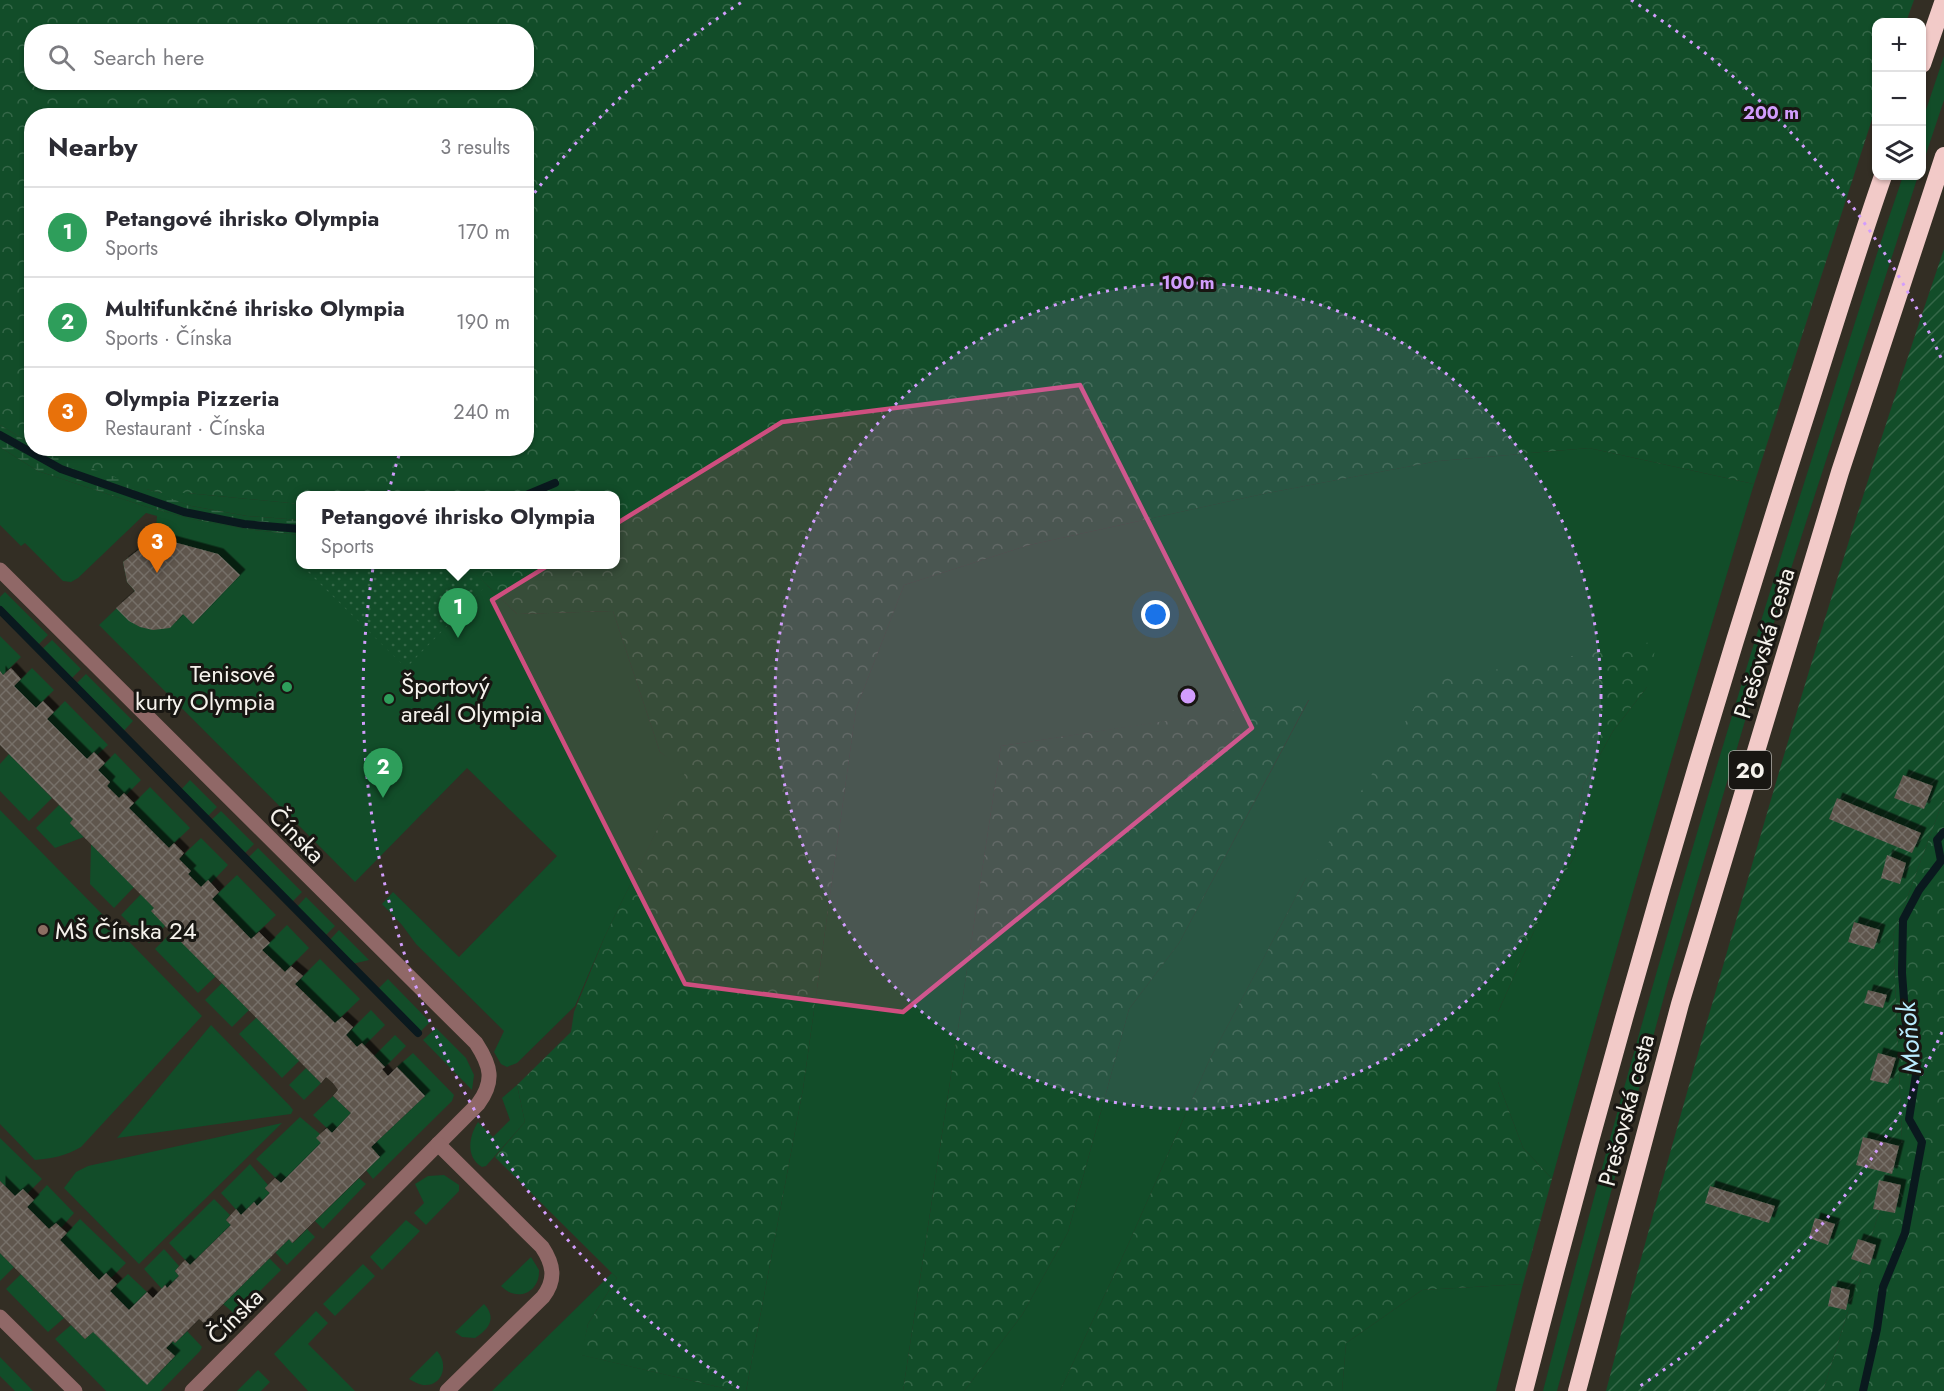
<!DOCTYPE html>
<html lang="en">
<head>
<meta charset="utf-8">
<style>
  body { margin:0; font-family:Jost,sans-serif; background:#f7f7f7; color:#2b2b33 }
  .controls { position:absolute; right:18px; top:18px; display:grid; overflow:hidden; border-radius:12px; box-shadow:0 2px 4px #0004 }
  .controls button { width:54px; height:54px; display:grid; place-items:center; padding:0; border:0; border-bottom:2px solid #e1e1e2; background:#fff; color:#2b2b33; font:30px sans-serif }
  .you { position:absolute; left:1156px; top:615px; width:21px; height:21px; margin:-15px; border:4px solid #fff; border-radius:50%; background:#1a73e8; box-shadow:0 0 0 9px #1a73e833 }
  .badge { display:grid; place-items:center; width:39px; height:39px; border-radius:50%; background:#0f766e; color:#fff; font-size:20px; font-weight:700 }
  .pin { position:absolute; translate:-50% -50px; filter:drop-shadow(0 2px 3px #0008) }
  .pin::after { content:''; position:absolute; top:32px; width:21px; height:18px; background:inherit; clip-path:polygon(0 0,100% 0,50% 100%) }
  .popup { position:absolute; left:296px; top:491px; width:324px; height:78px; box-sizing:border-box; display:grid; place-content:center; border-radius:12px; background:#fff; filter:drop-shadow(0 2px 4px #0005); font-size:20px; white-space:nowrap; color:#7c7c81 }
  .popup b { font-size:22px; color:#2b2b33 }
  .popup::after { content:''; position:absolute; left:50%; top:100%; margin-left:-12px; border:12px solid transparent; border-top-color:#fff }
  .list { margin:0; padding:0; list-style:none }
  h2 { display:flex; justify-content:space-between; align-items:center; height:78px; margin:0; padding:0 24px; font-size:26px }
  h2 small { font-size:20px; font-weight:400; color:#7c7c81 }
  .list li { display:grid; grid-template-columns:39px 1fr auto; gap:18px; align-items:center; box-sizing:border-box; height:90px; padding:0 24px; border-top:2px solid #e1e1e2 }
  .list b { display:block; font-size:22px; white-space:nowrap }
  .list p { margin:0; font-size:20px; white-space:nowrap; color:#7c7c81 }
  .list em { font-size:20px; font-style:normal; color:#7c7c81 }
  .icon { flex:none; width:33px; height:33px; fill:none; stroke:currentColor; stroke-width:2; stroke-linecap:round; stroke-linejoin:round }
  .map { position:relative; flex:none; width:1944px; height:1391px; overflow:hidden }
  .search { position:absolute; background:#fff; box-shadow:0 2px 4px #0004; left:24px; top:24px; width:510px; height:66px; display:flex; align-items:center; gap:15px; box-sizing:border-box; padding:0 21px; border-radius:24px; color:#7c7c81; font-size:22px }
  .panel { position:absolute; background:#fff; box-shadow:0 2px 4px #0004; left:24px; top:108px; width:510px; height:348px; border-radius:24px }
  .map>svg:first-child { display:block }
  .grass { fill:#124d29 }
  .forest { fill:url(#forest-crowns); fill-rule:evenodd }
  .wetland { fill:url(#wetland-marsh) }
  .park { fill:url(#park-dots) }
  .garden { fill:url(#garden-furrows) }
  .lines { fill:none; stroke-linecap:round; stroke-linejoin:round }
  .stream { stroke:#0a191e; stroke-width:8 }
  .building { fill:url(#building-cross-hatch); filter:url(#shadow) }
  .minor { stroke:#906867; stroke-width:15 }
  .highway { stroke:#f2cac8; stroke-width:18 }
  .marked { fill:#cf4e7f; fill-opacity:0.2; stroke:#cf4e7f; stroke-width:4.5; stroke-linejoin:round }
  .ring { fill:none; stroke:#d29dfd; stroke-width:3; stroke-dasharray:3 6 }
  .leisure-dot { fill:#2e9e5b; stroke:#181612; stroke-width:2 }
  .education-dot { fill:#8d6e63; stroke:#181612; stroke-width:2 }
  .labels { text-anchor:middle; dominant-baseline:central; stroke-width:6; stroke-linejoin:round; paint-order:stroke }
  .shield { fill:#181612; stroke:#b3b0ab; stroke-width:1.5 }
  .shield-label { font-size:22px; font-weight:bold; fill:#f5f2ec }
  .street-label { font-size:24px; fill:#f5f2ec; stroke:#181612 }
  .poi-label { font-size:24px; fill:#f5f2ec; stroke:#181612; text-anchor:start }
  .water-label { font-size:26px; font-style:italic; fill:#b9ecff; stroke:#181612 }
  .centre { fill:#d29dfd; stroke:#181612; stroke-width:3 }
  .ring-label { font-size:18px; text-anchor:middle; font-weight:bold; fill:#d29dfd; stroke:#181612; stroke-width:6; stroke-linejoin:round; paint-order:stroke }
</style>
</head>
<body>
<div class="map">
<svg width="1944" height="1391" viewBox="0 0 1944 1391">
  <defs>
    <pattern id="forest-crowns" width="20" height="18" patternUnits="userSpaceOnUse" patternTransform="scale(1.5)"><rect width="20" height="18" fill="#124d29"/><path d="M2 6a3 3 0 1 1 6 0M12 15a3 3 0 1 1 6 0" fill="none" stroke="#356748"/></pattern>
    <pattern id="wetland-marsh" width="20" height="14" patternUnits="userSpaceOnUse" patternTransform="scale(1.5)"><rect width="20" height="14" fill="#124d29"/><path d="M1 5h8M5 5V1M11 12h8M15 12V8" fill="none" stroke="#356748"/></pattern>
    <pattern id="park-dots" width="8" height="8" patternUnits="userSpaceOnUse" patternTransform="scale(1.5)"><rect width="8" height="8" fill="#124d29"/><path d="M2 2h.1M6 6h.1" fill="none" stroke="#356748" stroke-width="1.8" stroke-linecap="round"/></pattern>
    <pattern id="garden-furrows" width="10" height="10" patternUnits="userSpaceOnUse" patternTransform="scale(1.5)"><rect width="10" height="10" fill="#124d29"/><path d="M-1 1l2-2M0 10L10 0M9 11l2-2" fill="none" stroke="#356748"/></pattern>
    <pattern id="building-cross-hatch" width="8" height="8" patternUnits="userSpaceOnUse" patternTransform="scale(1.5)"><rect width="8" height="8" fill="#5e564d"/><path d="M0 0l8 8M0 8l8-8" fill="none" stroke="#766f67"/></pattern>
    <filter id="shadow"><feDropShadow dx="5.5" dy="-5.5" stdDeviation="0" flood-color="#0009"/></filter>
  </defs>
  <rect width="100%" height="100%" fill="#332e24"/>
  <g class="grass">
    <polygon points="1944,56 1944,100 1922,166 1922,122"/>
    <path d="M 1903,176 L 1918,176 L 1778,609 L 1668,982 L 1557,1391 L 1543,1391 C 1626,1068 1719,748 1821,430 C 1848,345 1874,260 1903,176 Z"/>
    <polygon points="0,447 38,471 144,506 192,519 246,529 300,535 300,564 466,565 517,614 613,611 660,752 687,770 605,936 575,1006 517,1063 507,1067 501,1064 494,1052 504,1031 416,944 402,925 382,904 393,892 459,957 557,856 467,768 355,882 99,625 135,591 127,582 123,562 155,537 157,516 146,513 78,578 71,582 63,581 25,543 21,546 0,525"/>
    <path d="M 1589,448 L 1754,484 C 1684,715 1616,946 1552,1179 L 1523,1148 L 1498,1082 L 1498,1012 L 1538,922 L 1575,855 L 1583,785 L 1613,731 L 1647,687 L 1306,878 L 1209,1061 L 1128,1245 L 1060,1391 L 964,1391 L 1022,1315 L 1068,1232 L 1129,1009 L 1179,943 L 1309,700 L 1001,746 L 903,1391 L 746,1391 L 803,1089 L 856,709 L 904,585 L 1029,545 L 1267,493 L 1438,461 Z"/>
    <polygon points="137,487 162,493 187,493 300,504 300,520 247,516 191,506"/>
    <polygon points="5,592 48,635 35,648 0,613 0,597"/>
    <polygon points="0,636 21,657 3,675 0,671"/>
    <polygon points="52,640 81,669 68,682 39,652"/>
    <polygon points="32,668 54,690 36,708 14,686"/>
    <polygon points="86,674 133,721 120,735 73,687"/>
    <polygon points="65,701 108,745 97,755 94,752 87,759 47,719"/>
    <polygon points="115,753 141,780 126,795 124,793 119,798 107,786 110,782 98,770"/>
    <polygon points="9,754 52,798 29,821 0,791 0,764"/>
    <polygon points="190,780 217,807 204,820 178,793"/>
    <polygon points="150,787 190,828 169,848 129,808"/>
    <polygon points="59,805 73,819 70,823 84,837 55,848 36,828"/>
    <path d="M 0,810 L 202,1016 L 81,1147 C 66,1156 53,1158 35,1160 L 0,1124 Z"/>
    <polygon points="221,811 254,844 241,857 208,823"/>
    <polygon points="201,838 228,865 211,883 201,887 188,874 191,871 179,859"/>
    <polygon points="91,844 134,887 114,908 90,884"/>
    <polygon points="258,848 302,892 289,905 245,861"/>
    <polygon points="237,875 276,915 251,939 212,899"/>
    <polygon points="141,894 154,908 165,926 149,943 121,915"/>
    <polygon points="306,897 335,926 322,939 294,910"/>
    <polygon points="287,925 309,948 285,972 262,950"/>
    <polygon points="339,930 369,960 348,965 327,943"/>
    <polygon points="172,932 216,976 198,993 155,949"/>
    <polygon points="320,959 360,999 335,1023 295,984"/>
    <polygon points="388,979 430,1022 417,1035 375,992"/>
    <polygon points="222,983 249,1010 232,1027 205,1000"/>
    <polygon points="371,1010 385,1025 364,1046 361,1043 357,1047 346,1035"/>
    <polygon points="257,1017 300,1060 282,1078 239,1034"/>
    <polygon points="211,1025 290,1106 293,1110 291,1114 117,1138"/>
    <polygon points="436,1028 466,1058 474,1075 472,1090 423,1040"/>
    <polygon points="395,1035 406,1046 385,1067 374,1056"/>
    <polygon points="413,1053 454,1095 452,1101 373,1179 366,1170 371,1147 425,1096 397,1067"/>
    <polygon points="306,1068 321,1083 304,1100 289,1085"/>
    <path d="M 517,1085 L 525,1122 L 486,1166 L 482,1167 C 465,1157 469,1136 478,1122 L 493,1137 L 510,1120 L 502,1098 Z"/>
    <polygon points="333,1096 351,1113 332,1133 313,1115"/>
    <polygon points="300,1117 320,1134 317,1138 321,1143 281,1183 256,1159"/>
    <polygon points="282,1123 139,1264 64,1188 76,1172 88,1166"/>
    <polygon points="0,1138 42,1179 27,1194 15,1196 0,1181"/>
    <polygon points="250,1164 268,1185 265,1189 270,1193 257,1206 254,1203 241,1215 221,1193"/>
    <polygon points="444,1175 459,1185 459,1191 426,1225 414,1213 424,1203 415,1184 428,1176"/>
    <polygon points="359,1178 366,1184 323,1229 315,1221"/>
    <polygon points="47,1185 74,1213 61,1228 56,1223 49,1229 27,1207"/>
    <polygon points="214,1199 230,1215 226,1220 231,1225 190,1265 169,1243"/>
    <polygon points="80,1219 126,1263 111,1278 106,1273 99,1280 60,1240"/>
    <polygon points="406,1220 420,1231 382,1270 370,1257"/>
    <polygon points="307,1229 315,1237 287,1265 275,1252 289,1239 293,1243"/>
    <polygon points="164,1249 179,1266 175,1271 179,1276 167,1288 165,1285 162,1289 144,1269"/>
    <polygon points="0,1253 14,1267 0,1281"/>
    <path d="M 531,1257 L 539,1270 C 540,1292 517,1303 501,1286 Z"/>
    <polygon points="269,1258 281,1270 236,1315 223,1304"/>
    <polygon points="363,1264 375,1276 335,1316 323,1304"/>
    <polygon points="612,1273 617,1278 588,1324 582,1355 736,1391 492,1391"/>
    <polygon points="21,1274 64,1318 48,1332 6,1289"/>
    <polygon points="128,1274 147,1292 129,1310 110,1291"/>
    <polygon points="1523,1284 1496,1391 1342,1391 1346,1343 1422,1290"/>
    <path d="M 484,1304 C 497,1318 489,1329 475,1338 L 462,1337 L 455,1332 Z"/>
    <polygon points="316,1311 328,1323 308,1344 355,1391 308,1391 274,1354"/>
    <polygon points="71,1325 85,1339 93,1332 174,1356 166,1348 173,1341 175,1343 187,1331 202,1347 200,1351 161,1391 106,1391 55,1339"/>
    <path d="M 437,1351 C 449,1364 443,1387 423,1385 C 418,1384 413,1381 409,1379 Z"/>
    <polygon points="0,1357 33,1391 15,1391 0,1376"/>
    <polygon points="258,1370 270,1382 261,1391 237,1391"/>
  </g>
  <g class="forest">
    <path d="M 0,0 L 1914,0 L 1906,22 L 1876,22 L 1876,107 L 1754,484 L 1589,448 L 1438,461 L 1267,493 L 1029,545 L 904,585 L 856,709 L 803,1089 L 746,1391 L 736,1391 L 581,1355 L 588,1324 L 617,1278 L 495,1157 L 525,1122 L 517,1085 L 571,1032 L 574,1012 L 605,936 L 686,771 L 660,752 L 613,611 L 517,614 L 466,565 L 616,564 L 616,496 L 300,496 L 300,504 L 187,493 L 162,493 L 137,487 L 40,449 L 526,448 L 526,116 L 32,116 L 31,444 L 0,425 ZM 32,32 L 526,32 L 526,82 L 32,82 Z"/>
    <polygon points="1657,641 1647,687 1613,731 1583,785 1575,855 1538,922 1498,1012 1498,1082 1523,1148 1552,1179 1523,1284 1422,1290 1346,1343 1342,1391 1060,1391 1128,1245 1209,1061 1306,878 1431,681"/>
    <polygon points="1309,699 1179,943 1129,1009 1068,1232 1022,1315 964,1391 903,1391 1001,746"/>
    <polygon points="1944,798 1944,1391 1823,1391 1902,1139 1893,936"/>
  </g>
  <polygon class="wetland" points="0,425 31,444 32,448 40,449 191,506 247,516 300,520 300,535 246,529 192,519 144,506 38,471 0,447"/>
  <polygon class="park" points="326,565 466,565 487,585 406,668 304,568"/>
  <path class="garden" d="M 1944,249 L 1944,798 L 1893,936 L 1902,1139 L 1823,1391 L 1606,1391 C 1644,1244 1685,1098 1727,952 C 1794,716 1865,481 1944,249 Z"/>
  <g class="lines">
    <g class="stream">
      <polyline points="0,435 61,469 184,512 244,524 300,529"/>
      <polyline points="524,496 555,483"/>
      <polyline points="0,610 418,1033"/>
      <polyline points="1863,1391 1877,1329 1883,1287 1905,1233 1922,1142 1909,1119 1917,1068 1906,1026 1902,973 1903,920 1919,890 1941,861 1937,840 1944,832"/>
    </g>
  </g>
  <g class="building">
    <polygon points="155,537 218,554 240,575 193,624 183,614 170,628 153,630 140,627 129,621 116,608 135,591 127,582 123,562"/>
    <polygon points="11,668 21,679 14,686 36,708 43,701 54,712 47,719 87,759 94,752 105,763 98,770 110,782 107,786 119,798 124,793 134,803 129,808 169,848 174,843 184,853 179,859 191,871 188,874 201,887 208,880 219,892 212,899 251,939 259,932 270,943 262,950 285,972 291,966 303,976 295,984 335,1023 342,1017 353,1027 346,1035 357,1047 362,1043 385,1067 382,1069 388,1076 397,1067 425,1096 371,1147 380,1157 292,1243 289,1239 204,1323 199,1319 175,1343 173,1341 166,1348 175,1356 147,1385 93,1332 85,1339 0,1253 0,1181 15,1196 23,1189 34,1200 27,1207 49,1229 56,1223 67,1233 60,1240 99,1280 106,1273 117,1284 110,1291 129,1310 147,1292 153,1298 165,1285 167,1288 179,1276 175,1271 182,1263 185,1260 190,1265 231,1225 226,1220 236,1209 241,1215 254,1202 257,1206 270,1193 265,1188 275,1178 281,1183 321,1143 316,1138 320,1134 327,1128 332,1133 351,1113 333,1096 338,1090 333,1083 326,1077 321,1083 165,926 151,911 154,908 70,823 73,819 0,745 0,671 3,675"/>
    <polygon points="1903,775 1933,786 1924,809 1894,798"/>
    <polygon points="1837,798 1921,833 1912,853 1829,819"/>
    <polygon points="1887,855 1906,863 1900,884 1881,878"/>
    <polygon points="1854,922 1880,930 1874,949 1848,942"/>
    <polygon points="1868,990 1887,995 1883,1008 1864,1003"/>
    <polygon points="1878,1053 1896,1058 1888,1084 1870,1080"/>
    <polygon points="1863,1137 1899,1146 1892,1174 1856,1165"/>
    <polygon points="1879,1180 1901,1185 1895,1213 1873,1209"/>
    <polygon points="1710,1186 1775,1206 1769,1223 1705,1203"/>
    <polygon points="1815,1218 1835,1224 1828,1245 1809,1238"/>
    <polygon points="1858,1239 1876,1245 1870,1265 1851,1259"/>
    <polygon points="1832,1286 1850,1290 1846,1310 1828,1306"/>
  </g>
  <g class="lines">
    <g class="minor">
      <path d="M 0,570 L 476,1043 C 491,1066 495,1081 478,1104 L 192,1391"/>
      <path d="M 438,1144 L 542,1247 C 554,1265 556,1280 543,1297 L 447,1391"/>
      <polyline points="0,1317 75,1391"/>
    </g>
    <g class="highway">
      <polyline points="1922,64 1944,0"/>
      <path d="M 1524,1391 C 1606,1070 1698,752 1799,436 C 1827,349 1853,262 1883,176"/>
      <polyline points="1577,1391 1680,1004 1840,472 1944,156"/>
    </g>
  </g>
  <path class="marked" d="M 1080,385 L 1252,728 L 903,1012 L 685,984 L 492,600 L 782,422 Z"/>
  <circle cx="1188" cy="696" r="413" fill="#d29dfd" fill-opacity=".12"/>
  <g class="ring">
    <circle cx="1188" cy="696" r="413"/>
    <path d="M1942 1032A825 825 0 0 1 1637 1388M739 1388A825 825 0 0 1 399 455M529 200A825 825 0 0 1 745 0M1631 0A825 825 0 0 1 1942 360"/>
  </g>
  <g class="leisure-dot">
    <circle cx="287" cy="687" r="6"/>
    <circle cx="389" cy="699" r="6"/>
  </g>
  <circle class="education-dot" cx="43" cy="930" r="6"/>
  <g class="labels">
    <rect class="shield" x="1729" y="751" width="42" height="38" rx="4.5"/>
    <g class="shield-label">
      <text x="1750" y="770">20</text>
    </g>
    <g class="street-label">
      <text transform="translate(1764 643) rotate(-73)">Prešovská cesta</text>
      <text transform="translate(297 835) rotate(45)">Čínska</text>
      <text transform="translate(1626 1110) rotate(-75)">Prešovská cesta</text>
      <text transform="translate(235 1316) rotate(-45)">Čínska</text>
    </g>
    <g class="poi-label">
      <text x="275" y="673" text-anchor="end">Tenisové<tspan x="275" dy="28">kurty Olympia</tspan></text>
      <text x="401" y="685">Športový<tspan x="401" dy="28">areál Olympia</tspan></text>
      <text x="55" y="930">MŠ Čínska 24</text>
    </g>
    <g class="water-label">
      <text transform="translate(1909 1038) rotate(-95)">Moňok</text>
    </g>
  </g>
  <circle cx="1188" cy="696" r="9" class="centre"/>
  <g class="ring-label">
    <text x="1771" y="119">200 m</text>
    <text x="1188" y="289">100 m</text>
  </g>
</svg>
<div class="controls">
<button>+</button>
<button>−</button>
<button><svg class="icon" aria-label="layers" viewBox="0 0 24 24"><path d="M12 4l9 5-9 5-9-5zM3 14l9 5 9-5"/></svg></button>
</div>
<div class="you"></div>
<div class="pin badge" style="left:458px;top:638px;background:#2e9e5b">1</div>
<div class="popup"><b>Petangové ihrisko Olympia</b>Sports</div>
<div class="pin badge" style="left:383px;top:798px;background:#2e9e5b">2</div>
<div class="pin badge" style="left:157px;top:573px;background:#e8710a">3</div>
<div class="search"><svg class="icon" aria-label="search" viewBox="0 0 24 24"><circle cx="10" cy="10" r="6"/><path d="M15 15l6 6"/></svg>Search here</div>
<section class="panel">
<h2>Nearby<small>3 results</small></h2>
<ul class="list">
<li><span class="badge" style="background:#2e9e5b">1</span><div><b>Petangové ihrisko Olympia</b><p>Sports</p></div><em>170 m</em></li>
<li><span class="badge" style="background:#2e9e5b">2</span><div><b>Multifunkčné ihrisko Olympia</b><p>Sports · Čínska</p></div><em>190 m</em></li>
<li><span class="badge" style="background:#e8710a">3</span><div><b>Olympia Pizzeria</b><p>Restaurant · Čínska</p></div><em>240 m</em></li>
</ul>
</section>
</div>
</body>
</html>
